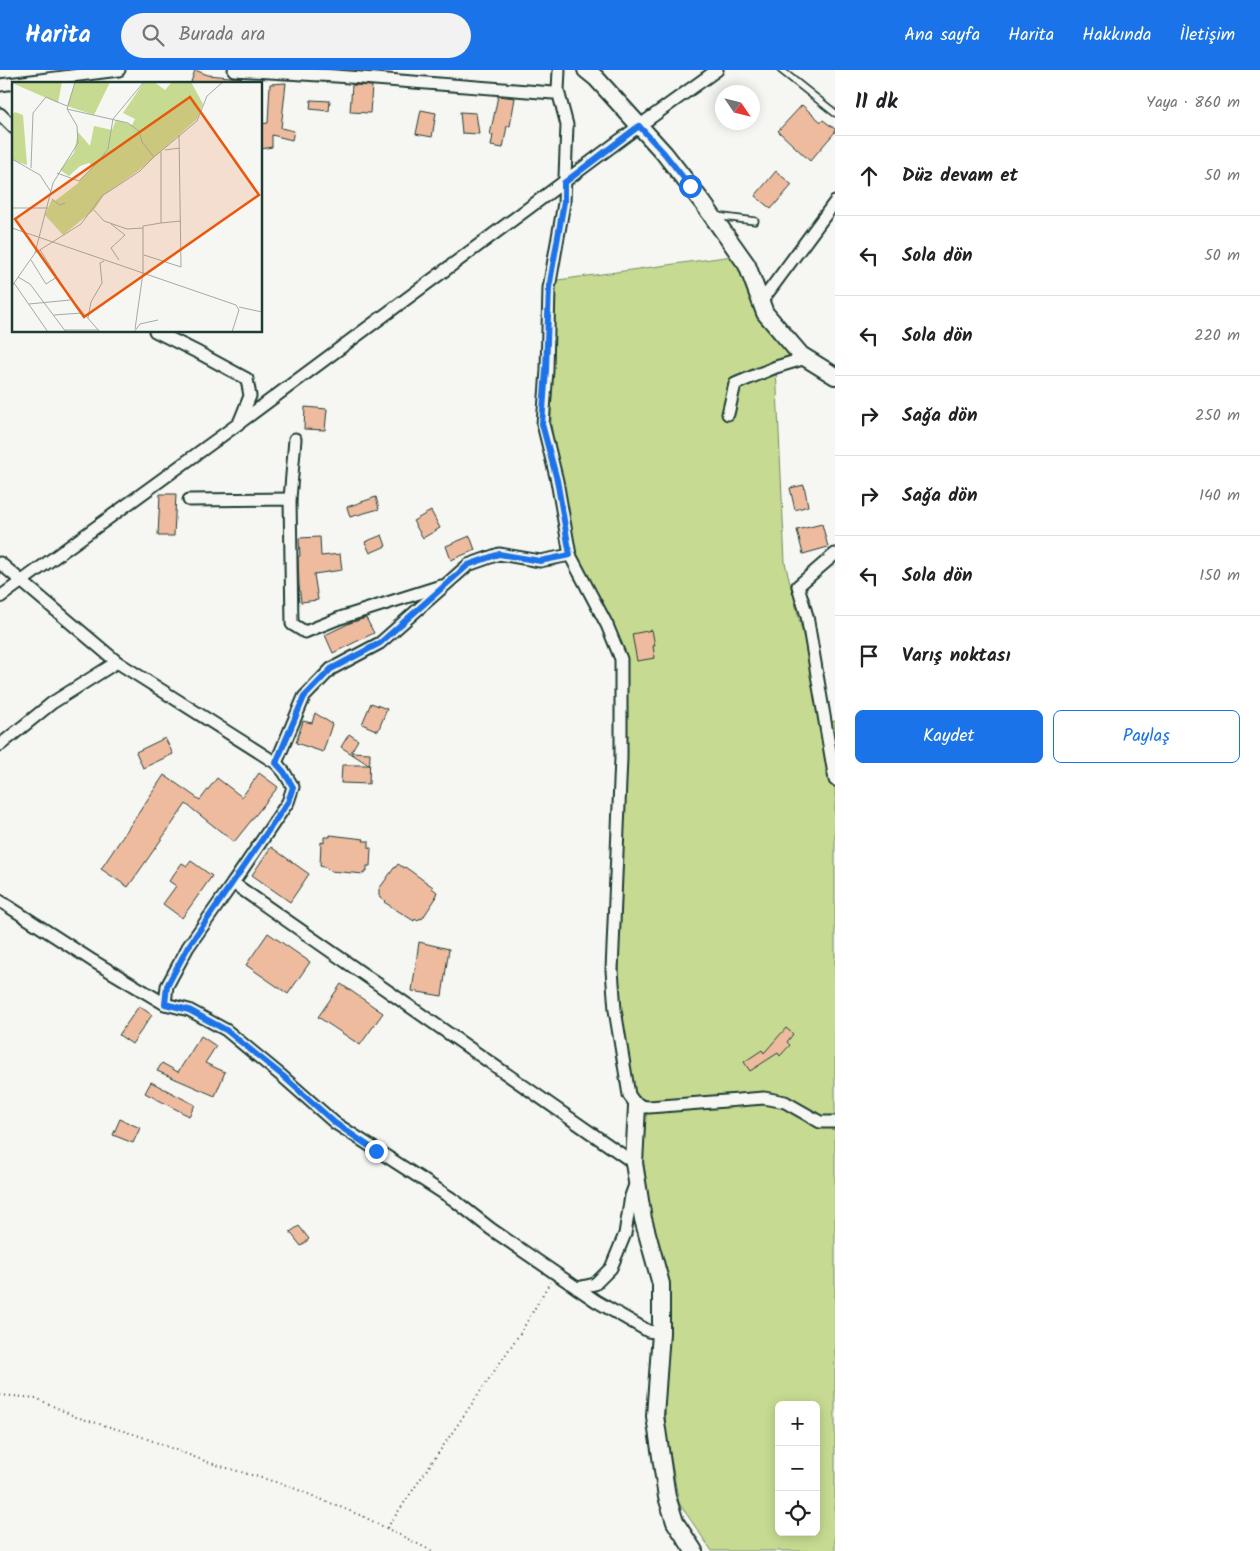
<!DOCTYPE html>
<html lang="tr">
<head>
<meta charset="utf-8">
<style>
  body { margin:0; font-family:Kalam,sans-serif; background:#f2f2f2; color:#202124 }
  .controls { position:absolute; right:15px; bottom:15px; display:grid; overflow:hidden; border-radius:8px; box-shadow:0 2px 12px #0003 }
  .controls button { width:45px; height:45px; display:grid; place-items:center; padding:0; border:0; border-bottom:1px solid #e0e0e0; background:#fff; color:#202124; font:25px sans-serif }
  .compass { position:absolute; left:715px; top:15px; width:45px; height:45px; border-radius:50%; background:#fff; box-shadow:0 2px 12px #0003; rotate:125deg }
  .stop { position:absolute; width:15px; height:15px; margin:-11px; border:4px solid #1a73e8; border-radius:50%; background:#fff }
  .stop.end { background:#1a73e8; border-color:#fff; box-shadow:0 1px 5px #0008 }
  .list { margin:0; padding:0; list-style:none }
  h2 { display:flex; justify-content:space-between; align-items:center; height:65px; margin:0; padding:0 20px; font-size:21px }
  h2 small { font-size:16px; font-weight:400; color:#757577 }
  .list li { display:grid; grid-template-columns:32px 1fr auto; gap:15px; align-items:center; box-sizing:border-box; height:80px; padding:0 20px; border-top:1px solid #e0e0e0 }
  .list b { display:block; font-size:19px; white-space:nowrap }
  .list em { font-size:16px; font-style:normal; color:#757577 }
  .actions { display:flex; gap:10px; padding:15px 20px }
  .actions a { flex:1; padding:11px 0; border:1px solid #1a73e8; border-radius:8px; text-align:center; font-size:18px; color:#1a73e8 }
  .actions .main { background:#1a73e8; color:#fff }
  .icon { flex:none; width:28px; height:28px; fill:none; stroke:currentColor; stroke-width:2; stroke-linecap:round; stroke-linejoin:round }
  .map { position:relative; flex:none; width:835px; height:1481px; overflow:hidden }
  header { display:flex; align-items:center; gap:30px; box-sizing:border-box; height:70px; padding:0 25px; background:#1a73e8; color:#fff }
  header strong { font-size:24px }
  nav { display:flex; gap:28px; margin-inline-start:auto; font-size:18px }
  .search { width:350px; height:45px; background:#f2f2f2; display:flex; align-items:center; gap:12px; box-sizing:border-box; padding:0 18px; border-radius:28px; color:#757577; font-size:19px }
  main { display:flex }
  aside { flex:1; background:#fff }
  .map>svg:first-child { display:block }
  .green { fill:#c6db91; stroke:#728c62; fill-rule:evenodd }
  .building { fill:#eebb9f; stroke:#1f3d34 }
  .lines { fill:none; stroke-linecap:round; stroke-linejoin:round }
  .lane-casing { stroke:#1f3d34; stroke-width:9 }
  .street-casing { stroke:#1f3d34; stroke-width:15 }
  .secondary-casing { stroke:#1f3d34; stroke-width:20 }
  .path { stroke:#1f3d34; stroke-width:2; stroke-dasharray:1 4; stroke-linecap:butt }
  .lane { stroke:#f6f6f2; stroke-width:5.5 }
  .street { stroke:#f6f6f2; stroke-width:11 }
  .secondary { stroke:#f6f6f2; stroke-width:16 }
  .route { stroke:#1a73e8; stroke-width:6 }
  .inset-road { fill:none; stroke:#a0aca6; stroke-width:1 }
  .view { fill:#e8590c; fill-opacity:0.15; stroke:#e8590c; stroke-width:2.5 }
  .inset-edge { fill:none; stroke:#1f3d34; stroke-width:2.5 }
</style>
</head>
<body>
<header>
<strong>Harita</strong>
<div class="search"><svg class="icon" aria-label="search" viewBox="0 0 24 24"><circle cx="10" cy="10" r="6"/><path d="M15 15l6 6"/></svg>Burada ara</div>
<nav><a>Ana sayfa</a><a>Harita</a><a>Hakkında</a><a>İletişim</a></nav>
</header>
<main>
<div class="map">
<svg width="835" height="1481" viewBox="0 0 835 1481">
  <rect width="100%" height="100%" fill="#f6f6f2"/>
  <filter id="ink" filterUnits="userSpaceOnUse"><feTurbulence type="fractalNoise" baseFrequency=".02" numOctaves="2"/><feDisplacementMap in="SourceGraphic" scale="10" xChannelSelector="R" yChannelSelector="G"/><feConvolveMatrix kernelMatrix="1 2 1 2 8 2 1 2 1" color-interpolation-filters="sRGB"/></filter>
  <g filter="url(#ink)">
    <path class="green" d="M 740,185 L 801,285 L 776,297 L 785,493 L 825,653 L 835,651 L 835,1481 L 712,1481 L 679,1433 L 666,1362 L 661,1214 L 619,922 L 620,600 L 570,485 L 551,354 L 551,211 ZM 779,1335 L 816,1335 L 816,1462 L 779,1462 Z"/>
    <g class="building">
      <polygon points="195,0 208,5 241,8 241,14 198,14 191,12"/>
      <polygon points="286,13 281,58 294,61 292,70 272,65 272,77 261,79 261,54 268,53 270,14"/>
      <polygon points="352,15 372,16 370,43 350,42"/>
      <polygon points="498,26 515,28 510,56 507,56 503,78 491,76 493,65 490,65"/>
      <polygon points="311,30 330,31 329,41 310,39"/>
      <polygon points="802,35 821,52 823,50 835,59 835,62 810,91 778,61"/>
      <polygon points="421,40 436,43 432,67 416,64"/>
      <polygon points="460,42 476,43 479,64 462,63"/>
      <polygon points="776,101 792,115 771,139 755,126"/>
      <polygon points="305,337 327,339 325,360 304,359"/>
      <polygon points="804,415 808,436 795,440 790,418"/>
      <polygon points="160,424 176,424 174,466 158,466"/>
      <polygon points="376,427 379,439 350,447 347,437"/>
      <polygon points="431,441 440,458 423,468 413,451"/>
      <polygon points="822,454 828,477 803,484 797,460"/>
      <polygon points="382,465 386,476 370,483 365,472"/>
      <polygon points="470,466 475,480 451,490 446,476"/>
      <polygon points="320,467 321,486 340,484 342,500 314,504 318,530 301,532 299,515 298,487 300,486 299,468"/>
      <polygon points="366,548 374,563 333,583 325,565 350,553"/>
      <polygon points="652,560 655,576 653,576 655,588 637,591 632,564"/>
      <polygon points="371,633 387,639 378,661 362,654"/>
      <polygon points="315,643 332,654 323,682 296,673 303,651 312,653"/>
      <polygon points="349,664 358,670 351,682 370,683 369,714 341,713 342,695 369,695 341,677"/>
      <polygon points="165,668 173,684 143,698 136,682"/>
      <polygon points="259,703 278,717 234,772 186,734 128,817 101,799 164,705 200,730 217,708 242,727"/>
      <polygon points="330,765 364,769 363,771 369,771 369,778 371,778 370,796 367,796 367,802 364,802 364,804 330,801 327,798 320,796 321,772 324,773 324,767 330,767"/>
      <polygon points="271,777 309,804 290,832 252,805"/>
      <polygon points="191,791 212,806 182,848 163,834 176,816 169,811 182,793 187,796"/>
      <polygon points="398,794 404,798 405,797 433,817 432,818 437,822 435,827 436,828 422,849 420,848 418,851 415,849 414,851 384,832 385,831 379,826 379,819 394,798 395,798"/>
      <polygon points="268,863 310,892 288,924 246,895"/>
      <polygon points="419,872 449,879 442,926 412,921"/>
      <polygon points="341,914 383,943 360,975 318,947"/>
      <polygon points="139,936 152,945 132,974 119,965"/>
      <polygon points="786,958 793,964 787,972 790,975 780,986 778,983 750,1001 744,992 762,980 764,983"/>
      <polygon points="201,966 216,976 205,993 225,1002 215,1026 157,1001 162,993 178,1002"/>
      <polygon points="151,1012 195,1035 189,1046 145,1023"/>
      <polygon points="120,1049 140,1058 133,1073 113,1065"/>
      <polygon points="299,1156 309,1169 301,1176 290,1162"/>
    </g>
    <g class="lines">
      <defs>
        <g id="lane">
          <polyline points="781,0 835,43"/>
          <polyline points="716,146 755,151"/>
        </g>
        <g id="street">
          <polyline points="234,0 336,6 553,23 558,21"/>
          <polyline points="559,0 558,21 567,55 564,133 549,218 547,300 543,354 557,411 570,485 607,555 621,589 621,688 612,900 615,940 629,1025 637,1036 649,1037 764,1028 785,1032 820,1052 835,1052"/>
          <polyline points="0,15 119,0"/>
          <polyline points="0,44 14,58"/>
          <polyline points="761,232 835,132"/>
          <polyline points="155,261 199,283 247,309 250,326 239,353"/>
          <polyline points="728,344 735,314 776,297 806,288"/>
          <polyline points="290,429 295,369"/>
          <polyline points="189,430 290,429 292,554 305,562 340,548 441,516"/>
          <polyline points="835,484 798,516 807,546 835,710"/>
          <polyline points="0,493 117,592 276,693 284,702 293,717 288,732 233,813 634,1093"/>
          <polyline points="0,527 238,354 639,56 717,0"/>
          <polyline points="0,675 52,633 117,592"/>
          <polyline points="276,693 304,627 331,599 380,573 468,495 499,484 540,491 570,485"/>
          <polyline points="0,831 93,891 165,934 189,940 226,960 283,1007 335,1053 454,1130 491,1159 596,1231 648,1261 661,1263"/>
          <polyline points="165,934 167,916 188,877 233,813"/>
          <polyline points="577,1218 595,1214 611,1198 625,1164 631,1126 636,1112"/>
        </g>
        <g id="secondary">
          <polyline points="586,0 596,8 664,83 703,133 747,195 765,243 801,285 835,306"/>
          <polyline points="637,1036 634,1093 643,1149 661,1214 661,1263 655,1346 667,1427 675,1452 694,1481"/>
        </g>
      </defs>
      <use href="#lane" class="lane-casing"/>
      <use href="#street" class="street-casing"/>
      <use href="#secondary" class="secondary-casing"/>
      <g class="path">
        <polyline points="0,1325 36,1328 76,1347 137,1365 210,1393 286,1415 362,1446 432,1481"/>
        <polyline points="387,1458 521,1262 550,1212"/>
      </g>
      <use href="#lane" class="lane"/>
      <use href="#street" class="street"/>
      <use href="#secondary" class="secondary"/>
    </g>
  </g>
  <g class="lines" filter="url(#ink)">
    <polyline class="route" points="376,1081 335,1053 283,1006 226,960 189,940 165,934 167,916 188,877 288,732 293,717 284,702 276,693 304,627 331,599 380,573 468,495 499,484 540,491 570,485 557,410 542,354 546,300 549,218 564,132 564,113 639,56 664,83 690,116"/>
  </g>
  <g transform="translate(12 12)">
    <rect width="250" height="250" fill="#f6f6f2"/>
    <path d="M 50,0 L 46,21 L 0,1 L 0,0 ZM 63,0 L 98,0 L 82,33 L 55,24 ZM 132,0 L 142,0 L 153,8 L 160,0 L 179,0 L 191,22 L 185,37 L 130,86 L 92,113 L 82,128 L 51,153 L 33,133 L 40,117 L 43,119 L 65,102 L 81,84 L 77,81 L 68,84 L 57,94 L 48,88 L 62,71 L 66,50 L 78,64 L 82,44 L 100,48 L 104,38 L 120,43 L 123,37 L 111,31 ZM 3,30 L 11,33 L 15,83 L 0,78 L 0,33 Z" fill="#c6db91"/>
    <path class="inset-road" d="M 153,68 L 168,66M 142,75 L 185,39 L 195,14 L 211,0M 0,77 L 28,93 L 39,110M 19,86 L 21,31 L 34,15 L 55,24M 45,91 L 67,99 L 86,80 L 96,67 L 101,37 L 131,1M 40,117 L 48,123 L 53,121M 0,126 L 36,126M 82,128 L 92,139 L 115,147 L 131,146M 149,141 L 169,139M 99,142 L 113,153 L 99,166 L 107,178M 0,146 L 224,223 L 227,228 L 220,250M 28,168 L 59,217 L 88,250M 23,171 L 69,142 L 90,114 L 128,89 L 142,75 L 130,60 L 127,49 L 116,41 L 55,27M 132,173 L 169,185 L 167,53M 19,178 L 34,202 L 45,195M 6,195 L 18,202 L 54,250M 2,201 L 36,250M 0,204 L 23,171 L 41,101 L 66,61 L 65,44 L 55,27 L 63,0M 17,222 L 58,218M 227,225 L 250,230M 42,233 L 70,231M 76,236 L 79,220 L 90,201 L 88,181 L 92,179M 123,247 L 131,191 L 131,144 L 149,141 L 149,70M 53,248 L 87,248M 122,250 L 128,242 L 146,238"/>
    <path class="view" d="M 178,15 L 247,113 L 72,235 L 3,137 Z"/>
    <rect width="250" height="250" class="inset-edge"/>
  </g>
</svg>
<div class="controls">
<button>+</button>
<button>−</button>
<button><svg class="icon" aria-label="locate" viewBox="0 0 24 24"><circle cx="12" cy="12" r="6"/><path d="M12 2v4M12 18v4M2 12h4M18 12h4"/></svg></button>
</div>
<svg class="compass" viewBox="-18 -18 36 36"><path d="M0-13l5 13h-10z" fill="#e53935"/><path d="M0 13l5-13h-10z" fill="#757577"/></svg>
<div class="stop" style="left:690px;top:116px"></div>
<div class="stop end" style="left:376px;top:1081px"></div>
</div>
<aside>
<h2>11 dk<small>Yaya · 860 m</small></h2>
<ul class="list">
<li><svg class="icon" aria-label="ahead" viewBox="0 0 24 24"><path d="M12 20V5M6 11l6-6 6 6"/></svg><div><b>Düz devam et</b></div><em>50 m</em></li>
<li><svg class="icon" aria-label="left" viewBox="0 0 24 24"><path d="M17 20v-9H6M10 6l-5 5 5 5"/></svg><div><b>Sola dön</b></div><em>50 m</em></li>
<li><svg class="icon" aria-label="left" viewBox="0 0 24 24"><path d="M17 20v-9H6M10 6l-5 5 5 5"/></svg><div><b>Sola dön</b></div><em>220 m</em></li>
<li><svg class="icon" aria-label="right" viewBox="0 0 24 24"><path d="M7 20v-9h11M14 6l5 5-5 5"/></svg><div><b>Sağa dön</b></div><em>250 m</em></li>
<li><svg class="icon" aria-label="right" viewBox="0 0 24 24"><path d="M7 20v-9h11M14 6l5 5-5 5"/></svg><div><b>Sağa dön</b></div><em>140 m</em></li>
<li><svg class="icon" aria-label="left" viewBox="0 0 24 24"><path d="M17 20v-9H6M10 6l-5 5 5 5"/></svg><div><b>Sola dön</b></div><em>150 m</em></li>
<li><svg class="icon" aria-label="arrive" viewBox="0 0 24 24"><path d="M6 21V4h12l-3 4 3 4H6"/></svg><div><b>Varış noktası</b></div></li>
</ul>
<div class="actions"><a class="main">Kaydet</a><a>Paylaş</a></div>
</aside>
</main>
</body>
</html>
